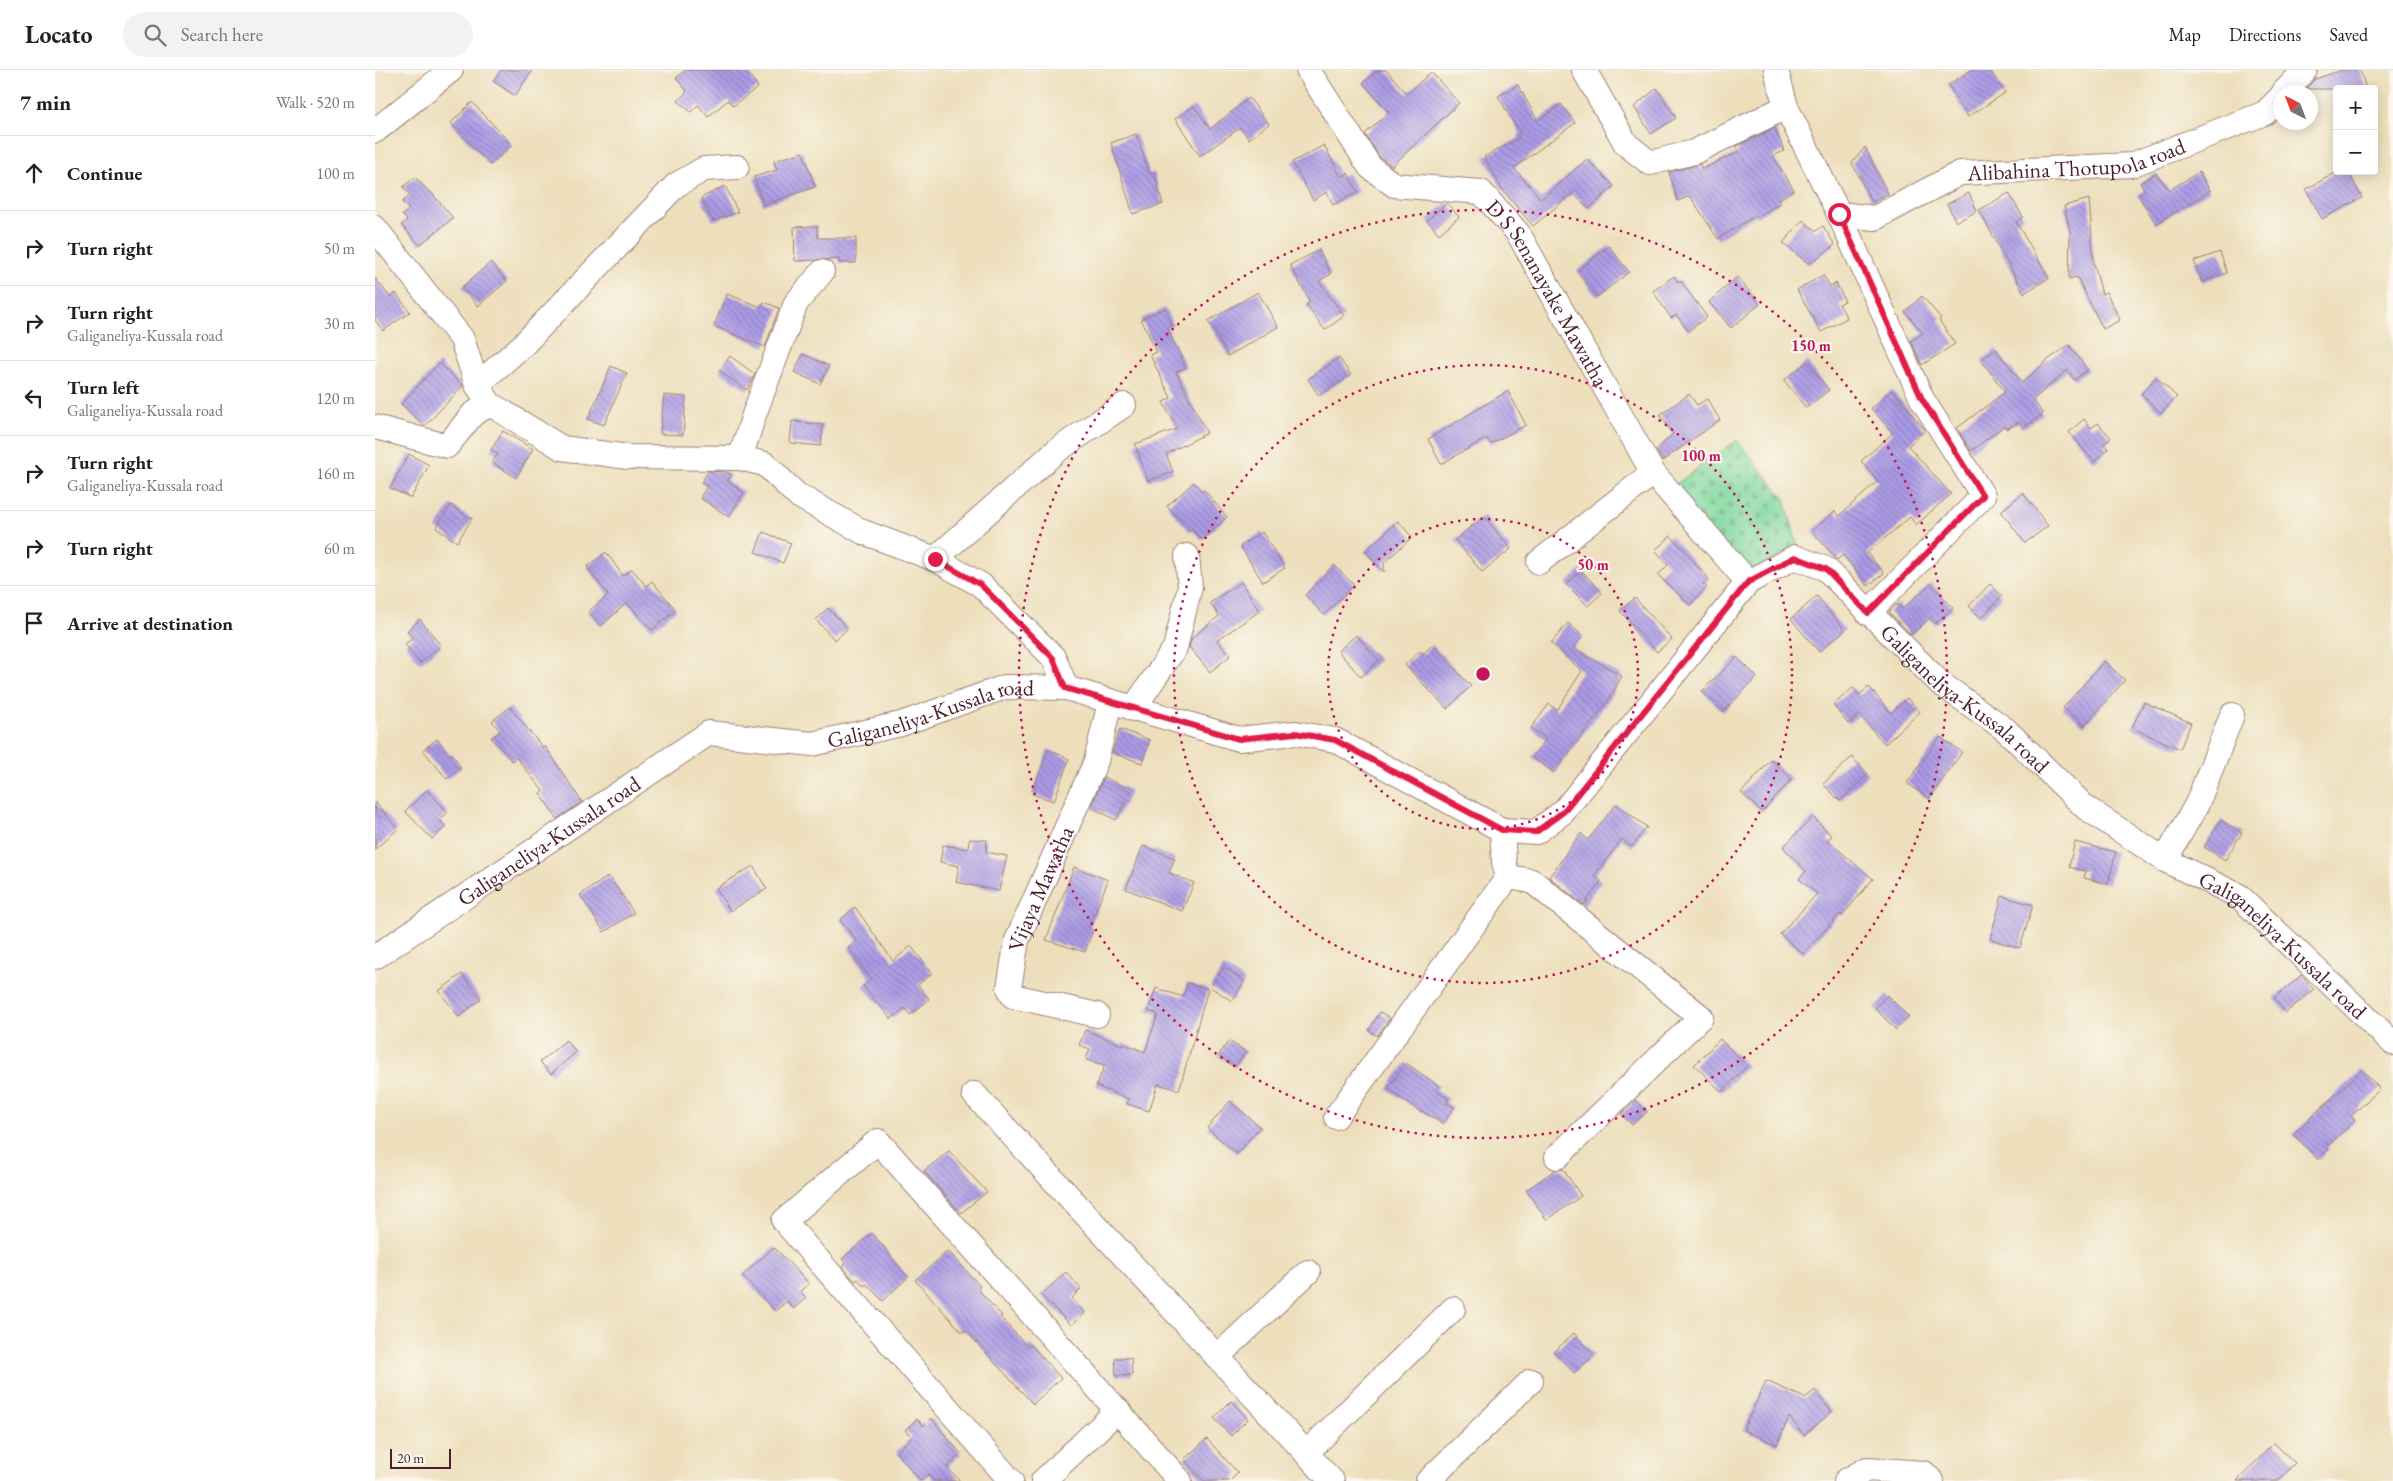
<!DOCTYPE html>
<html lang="en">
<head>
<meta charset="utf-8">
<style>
  body { margin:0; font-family:"EB Garamond",serif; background:#f2f2f2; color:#202124 }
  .controls { position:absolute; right:15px; top:15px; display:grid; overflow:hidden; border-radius:5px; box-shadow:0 2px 12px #0003 }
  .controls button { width:45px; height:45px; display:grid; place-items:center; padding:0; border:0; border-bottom:1px solid #e0e0e0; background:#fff; color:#202124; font:25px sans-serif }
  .compass { position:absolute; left:1898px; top:15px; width:45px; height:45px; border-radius:50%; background:#fff; box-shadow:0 2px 12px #0003; rotate:318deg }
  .scale { position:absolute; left:15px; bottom:12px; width:61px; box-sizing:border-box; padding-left:5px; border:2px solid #4a1f2b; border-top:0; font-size:14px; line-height:18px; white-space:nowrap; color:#4a1f2b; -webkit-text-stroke:4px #fbf7ec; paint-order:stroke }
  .stop { position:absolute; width:15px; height:15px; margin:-11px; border:4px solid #e11d48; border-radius:50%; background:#fff }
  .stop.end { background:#e11d48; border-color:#fff; box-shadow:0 1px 5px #0008 }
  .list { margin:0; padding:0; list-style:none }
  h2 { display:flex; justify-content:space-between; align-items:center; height:65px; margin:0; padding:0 20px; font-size:21px }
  h2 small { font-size:16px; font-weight:400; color:#757577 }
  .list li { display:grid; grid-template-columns:32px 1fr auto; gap:15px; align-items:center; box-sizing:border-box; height:75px; padding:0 20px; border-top:1px solid #e0e0e0 }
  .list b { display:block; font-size:19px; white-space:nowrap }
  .list p { margin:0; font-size:16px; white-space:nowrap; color:#757577 }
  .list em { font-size:16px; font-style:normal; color:#757577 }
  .icon { flex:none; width:28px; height:28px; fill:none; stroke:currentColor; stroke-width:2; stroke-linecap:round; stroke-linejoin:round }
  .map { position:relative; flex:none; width:2018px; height:1411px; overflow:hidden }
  header { display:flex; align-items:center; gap:30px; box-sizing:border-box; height:70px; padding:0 25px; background:#fff; border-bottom:1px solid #e0e0e0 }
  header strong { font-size:24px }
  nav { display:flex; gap:28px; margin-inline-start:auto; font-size:18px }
  .search { width:350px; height:45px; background:#f2f2f2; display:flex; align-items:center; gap:12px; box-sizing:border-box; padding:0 18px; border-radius:28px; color:#757577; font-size:19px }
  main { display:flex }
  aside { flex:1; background:#fff }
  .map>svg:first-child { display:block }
  .cemetery { fill:url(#cemetery-stones); stroke:#647b64 }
  .building { fill:url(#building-back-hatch) }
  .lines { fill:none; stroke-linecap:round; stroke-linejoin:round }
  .street-casing { stroke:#9c7f74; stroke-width:26 }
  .street { stroke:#fff; stroke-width:24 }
  .route { stroke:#e11d48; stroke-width:6 }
  .ring { fill:none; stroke:#c2185b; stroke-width:2.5; stroke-dasharray:2.5 5 }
  .labels { text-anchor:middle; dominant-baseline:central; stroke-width:4.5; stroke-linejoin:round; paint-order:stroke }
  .street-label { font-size:22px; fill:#4a1f2b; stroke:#fbf7ec }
  .centre { fill:#c2185b; stroke:#fbf7ec; stroke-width:2.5 }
  .ring-label { font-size:15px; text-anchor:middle; font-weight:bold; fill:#c2185b; stroke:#fbf7ec; stroke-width:4.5; stroke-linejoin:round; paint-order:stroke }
</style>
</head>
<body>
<header>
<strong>Locato</strong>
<div class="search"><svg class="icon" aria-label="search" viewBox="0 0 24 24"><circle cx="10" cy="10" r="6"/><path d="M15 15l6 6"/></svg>Search here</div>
<nav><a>Map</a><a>Directions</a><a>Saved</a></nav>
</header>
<main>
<aside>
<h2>7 min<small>Walk · 520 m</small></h2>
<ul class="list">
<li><svg class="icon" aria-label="ahead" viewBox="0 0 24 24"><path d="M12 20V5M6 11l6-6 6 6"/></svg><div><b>Continue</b></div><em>100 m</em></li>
<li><svg class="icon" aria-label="right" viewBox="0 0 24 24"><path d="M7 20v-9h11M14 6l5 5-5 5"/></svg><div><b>Turn right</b></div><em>50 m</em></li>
<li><svg class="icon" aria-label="right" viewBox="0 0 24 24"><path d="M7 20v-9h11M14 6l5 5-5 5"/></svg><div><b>Turn right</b><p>Galiganeliya-Kussala road</p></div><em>30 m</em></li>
<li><svg class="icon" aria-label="left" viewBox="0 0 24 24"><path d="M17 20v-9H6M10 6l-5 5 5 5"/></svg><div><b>Turn left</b><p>Galiganeliya-Kussala road</p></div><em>120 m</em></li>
<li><svg class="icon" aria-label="right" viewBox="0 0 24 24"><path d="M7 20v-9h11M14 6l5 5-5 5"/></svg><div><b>Turn right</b><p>Galiganeliya-Kussala road</p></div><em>160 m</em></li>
<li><svg class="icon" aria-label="right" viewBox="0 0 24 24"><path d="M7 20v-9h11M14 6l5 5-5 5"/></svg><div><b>Turn right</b></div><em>60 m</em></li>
<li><svg class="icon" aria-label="arrive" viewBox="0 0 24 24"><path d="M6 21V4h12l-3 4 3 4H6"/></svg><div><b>Arrive at destination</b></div></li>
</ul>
</aside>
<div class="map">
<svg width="2018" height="1411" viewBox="0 0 2018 1411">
  <defs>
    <pattern id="cemetery-stones" width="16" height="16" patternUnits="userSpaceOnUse" patternTransform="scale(1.25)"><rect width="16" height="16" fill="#7dd79d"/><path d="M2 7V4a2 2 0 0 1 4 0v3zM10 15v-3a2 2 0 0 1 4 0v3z" fill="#6eb887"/></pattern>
    <pattern id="building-back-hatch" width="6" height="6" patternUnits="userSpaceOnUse" patternTransform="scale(1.25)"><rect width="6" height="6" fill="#ab9be6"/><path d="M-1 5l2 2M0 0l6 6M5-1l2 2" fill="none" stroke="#8d7ebb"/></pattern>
  </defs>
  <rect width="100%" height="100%" fill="#fbf7ec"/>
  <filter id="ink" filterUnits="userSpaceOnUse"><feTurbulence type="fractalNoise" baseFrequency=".02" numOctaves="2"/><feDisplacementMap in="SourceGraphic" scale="10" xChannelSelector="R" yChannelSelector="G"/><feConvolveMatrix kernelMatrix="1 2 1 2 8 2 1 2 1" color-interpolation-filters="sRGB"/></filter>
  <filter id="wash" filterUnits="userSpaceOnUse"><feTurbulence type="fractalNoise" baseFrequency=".0096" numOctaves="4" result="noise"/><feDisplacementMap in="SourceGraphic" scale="20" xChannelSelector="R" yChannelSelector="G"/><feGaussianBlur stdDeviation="1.12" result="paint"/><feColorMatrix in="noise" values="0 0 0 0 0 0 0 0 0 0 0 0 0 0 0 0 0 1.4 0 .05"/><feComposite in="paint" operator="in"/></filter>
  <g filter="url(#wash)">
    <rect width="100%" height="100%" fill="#eddfbc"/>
    <polygon class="cemetery" points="1362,370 1410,429 1423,478 1372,502 1297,417"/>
    <g id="blocks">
      <g class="building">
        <polygon points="126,0 157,0 140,26 118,11"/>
        <polygon points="310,0 371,0 383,17 358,36 353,30 333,47 323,35 316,42 303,31 312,21 301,8"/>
        <polygon points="1003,0 1011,0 1032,24 1056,2 1084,33 1017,96 1004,86 990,64 1014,42 988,13"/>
        <polygon points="1596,0 1615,0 1630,23 1593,47 1573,15"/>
        <polygon points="1967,0 1985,0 1991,19 1931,19 1940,9"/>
        <polygon points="1143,15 1163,51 1186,34 1200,53 1139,98 1166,129 1212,89 1239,116 1214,139 1198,123 1158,156 1127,119 1109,87 1144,68 1143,66 1145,64 1123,26"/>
        <polygon points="1282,18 1301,48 1276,64 1259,37"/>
        <polygon points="874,28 894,54 874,69 865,58 825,86 800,49 819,36 835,59"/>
        <polygon points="97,32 137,75 115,95 76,53"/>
        <polygon points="1400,58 1409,81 1398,86 1419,120 1403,130 1406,132 1382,147 1381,145 1343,169 1315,126 1303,131 1294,102 1325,94 1327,99 1364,82 1362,76"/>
        <polygon points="761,64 775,104 779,102 788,134 758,144 736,73"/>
        <polygon points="949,75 966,107 973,103 983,122 958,135 952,122 938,130 917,92"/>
        <polygon points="1490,77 1513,124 1497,132 1477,93"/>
        <polygon points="428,82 440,117 388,135 379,107 402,100 399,91"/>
        <polygon points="1964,101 1973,101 1987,128 1947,149 1931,119"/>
        <polygon points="1824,102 1835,121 1781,154 1763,125 1770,120 1765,113 1781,103 1794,120"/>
        <polygon points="40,107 54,122 55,121 78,148 45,175 26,155 32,150 27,145 34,139 27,132 35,125 28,117"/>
        <polygon points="350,116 363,142 338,151 326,128"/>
        <polygon points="1594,123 1602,141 1581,152 1572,134"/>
        <polygon points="1634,123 1648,147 1641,152 1674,208 1649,223 1604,140"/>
        <polygon points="1714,129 1719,194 1727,224 1731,222 1745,250 1728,259 1702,207 1694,209 1695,160 1689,136"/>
        <polygon points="1072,133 1084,147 1064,164 1052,150"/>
        <polygon points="1428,150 1441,161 1448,156 1460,175 1434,194 1408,173"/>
        <polygon points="442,156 443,168 481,168 481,193 464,193 464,189 420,191 419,157"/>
        <polygon points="1234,176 1254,202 1222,227 1202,201"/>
        <polygon points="944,180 956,204 944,211 969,246 950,260 931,235 935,232 915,195"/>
        <polygon points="1845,182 1852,203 1827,212 1819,191"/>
        <polygon points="116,192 132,211 103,236 87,217"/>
        <polygon points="1448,205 1455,216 1461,213 1470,231 1464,234 1472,248 1446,262 1422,220"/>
        <polygon points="1299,206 1303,212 1305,210 1332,247 1313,261 1301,245 1296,248 1278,221"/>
        <polygon points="1362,207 1385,234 1356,258 1334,232"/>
        <polygon points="0,208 15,227 21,223 35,242 8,261 0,250"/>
        <polygon points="883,222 903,257 853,286 833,251"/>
        <polygon points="352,224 386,237 389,232 404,238 390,277 339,256"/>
        <polygon points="1547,226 1566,248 1564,250 1580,274 1547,295 1536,271 1548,263 1530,242"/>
        <polygon points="790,238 798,255 792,258 811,297 801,302 832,363 791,384 798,402 773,411 760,374 802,359 788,332 796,328 775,285 782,282 766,249"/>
        <polygon points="1694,275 1713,300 1699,310 1692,300 1658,330 1668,344 1648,358 1644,352 1631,359 1629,356 1596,381 1582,358 1630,322 1606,290 1621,279 1647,313 1670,292"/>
        <polygon points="428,284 454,296 445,314 419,302"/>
        <polygon points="355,286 380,304 372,320 344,301"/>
        <polygon points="964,288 976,305 944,326 933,309"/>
        <polygon points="1432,292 1454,320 1431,338 1409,310"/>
        <polygon points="64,293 88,316 50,356 26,334"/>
        <polygon points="236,296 252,303 229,355 213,349"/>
        <polygon points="1781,307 1802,327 1786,343 1766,324"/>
        <polygon points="1517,320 1550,360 1533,376 1576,424 1541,455 1535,447 1492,483 1509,503 1493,516 1468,485 1462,490 1437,461 1460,441 1464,446 1503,411 1486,391 1518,363 1496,338"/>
        <polygon points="1133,321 1151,355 1115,374 1112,368 1066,394 1053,369"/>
        <polygon points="1314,324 1322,335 1332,329 1345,350 1287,391 1281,380 1298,364 1285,345"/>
        <polygon points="289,325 311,327 308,365 285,364"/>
        <polygon points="1709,349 1716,358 1723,353 1736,368 1729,374 1733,379 1719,392 1694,362"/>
        <polygon points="417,351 448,355 446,376 415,373"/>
        <polygon points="128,361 158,379 141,408 117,392 123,384 116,380"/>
        <polygon points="34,384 54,395 36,428 15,418"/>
        <polygon points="333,401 350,402 356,405 352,411 369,422 354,447 325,428 332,416 326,413"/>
        <polygon points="819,412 827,422 829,420 852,447 827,470 817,460 815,462 792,436"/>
        <polygon points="1648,423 1673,456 1650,473 1626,441"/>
        <polygon points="76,435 97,449 82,472 61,458"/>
        <polygon points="1109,446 1136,479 1107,502 1080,470"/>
        <polygon points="1023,451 1037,467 1009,493 1009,502 990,481"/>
        <polygon points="388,462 416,473 408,493 380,482"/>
        <polygon points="887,462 910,498 888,512 865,476"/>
        <polygon points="1296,466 1334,509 1328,514 1332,517 1315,535 1283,505 1293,495 1280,480"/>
        <polygon points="231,482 248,506 257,499 271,516 277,511 301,540 277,560 252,533 226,556 213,542 233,525 212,497"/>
        <polygon points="959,495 979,515 949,545 930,525"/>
        <polygon points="1206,500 1227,523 1213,536 1191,514"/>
        <polygon points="866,512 885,541 842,570 855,586 835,602 814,577 817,568 844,546 835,533"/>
        <polygon points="1556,513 1578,538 1560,554 1555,548 1536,565 1514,542 1522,534 1527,539"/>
        <polygon points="1615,514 1627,526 1606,548 1594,536"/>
        <polygon points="1442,526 1470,560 1444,582 1416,549"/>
        <polygon points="1260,528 1297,569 1282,582 1245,541"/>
        <polygon points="453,538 473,558 460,570 441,550"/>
        <polygon points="45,549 66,576 45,593 30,574 38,568 32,561"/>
        <polygon points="1193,553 1208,566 1198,578 1247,606 1233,631 1179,703 1157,687 1171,669 1156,658 1174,634 1182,640 1207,601 1176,573"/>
        <polygon points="981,565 1004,590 986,607 963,581"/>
        <polygon points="1057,575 1096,616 1072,639 1030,595 1045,581 1048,584"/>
        <polygon points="1362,587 1382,607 1348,642 1327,621"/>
        <polygon points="1729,591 1750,610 1709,656 1688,638"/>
        <polygon points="1494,617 1516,643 1532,628 1545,642 1510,674 1484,645 1473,654 1458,635 1478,618 1484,625"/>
        <polygon points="1769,632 1816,653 1805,679 1757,658"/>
        <polygon points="135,637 168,678 170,676 207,732 182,749 165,723 168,721 141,687 137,691 116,668 125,661 117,651"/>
        <polygon points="745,659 775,670 767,693 737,683"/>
        <polygon points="1565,667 1587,682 1554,729 1532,713"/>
        <polygon points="62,669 75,685 77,684 86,698 72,709 48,680"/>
        <polygon points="673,679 694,689 679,731 657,724"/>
        <polygon points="1477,687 1493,704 1465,731 1448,714"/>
        <polygon points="1396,690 1417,709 1387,742 1366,723"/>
        <polygon points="729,707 756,721 741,750 716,737"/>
        <polygon points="52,720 73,742 65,750 71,757 57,769 30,741"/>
        <polygon points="0,732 23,759 0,779"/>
        <polygon points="1241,734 1272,757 1257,777 1247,769 1219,806 1226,811 1209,835 1174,807 1206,763 1213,770"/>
        <polygon points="1438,747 1457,766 1452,770 1498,809 1467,846 1465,844 1428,884 1405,864 1442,824 1424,809 1431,801 1408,777"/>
        <polygon points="1846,750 1867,763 1850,790 1829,777"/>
        <polygon points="594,769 612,770 611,782 632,786 624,821 581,812 584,796 565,792 568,775 593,779"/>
        <polygon points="1700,772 1741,782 1733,814 1709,808 1711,801 1694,797"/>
        <polygon points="768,776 800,788 794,803 819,813 807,841 751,819"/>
        <polygon points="378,796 392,819 355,841 341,818"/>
        <polygon points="699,797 733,810 714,859 718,860 710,882 671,870"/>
        <polygon points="234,806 259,843 229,862 205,825"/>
        <polygon points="1627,826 1658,835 1645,878 1615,869"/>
        <polygon points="480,837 518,891 536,876 557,903 543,915 554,929 535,945 530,938 516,949 488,916 496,909 473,878 482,871 465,850"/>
        <polygon points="849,897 870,911 857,931 835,917"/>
        <polygon points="87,904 106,929 84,947 64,921"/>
        <polygon points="1927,905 1939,920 1910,943 1899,928"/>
        <polygon points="812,913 833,919 804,1020 783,1014 774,1041 752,1034 754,1029 721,1016 730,995 711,990 715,979 704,975 710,960 747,975 748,973 770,982 783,944 773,941 781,918 808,927"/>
        <polygon points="1512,925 1534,947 1521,960 1500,938"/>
        <polygon points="1005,942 1015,948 1002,966 994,960"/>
        <polygon points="1345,969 1372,996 1347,1022 1319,995"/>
        <polygon points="191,970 201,982 176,1004 165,992"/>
        <polygon points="854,971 871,982 860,997 843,986"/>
        <polygon points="1031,993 1064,1016 1061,1020 1074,1029 1071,1033 1079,1037 1068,1054 1047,1041 1046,1042 1012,1019"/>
        <polygon points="1987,1000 2005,1019 1976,1046 1980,1050 1952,1077 1954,1079 1943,1090 1918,1064"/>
        <polygon points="1261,1030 1272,1042 1257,1055 1246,1044"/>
        <polygon points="855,1031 885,1057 862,1084 832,1058"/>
        <polygon points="574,1081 612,1122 586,1143 549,1101"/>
        <polygon points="1188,1099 1206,1126 1172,1150 1151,1120 1180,1100"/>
        <polygon points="497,1163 533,1207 508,1231 491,1214 489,1216 483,1209 480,1211 468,1197 471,1194 467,1189"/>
        <polygon points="399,1177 434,1214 425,1221 431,1228 418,1239 412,1231 400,1241 367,1206"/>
        <polygon points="573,1181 605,1216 602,1218 627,1246 625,1247 653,1277 656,1275 686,1308 658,1334 590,1260 587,1262 540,1210"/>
        <polygon points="691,1202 706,1219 697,1228 710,1243 696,1255 666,1225"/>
        <polygon points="1199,1263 1219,1285 1199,1303 1179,1282"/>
        <polygon points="740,1288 756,1288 757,1305 741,1306"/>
        <polygon points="1391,1311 1430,1328 1440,1320 1457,1342 1429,1365 1414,1347 1402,1375 1368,1360"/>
        <polygon points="856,1331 873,1349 856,1366 839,1348"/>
        <polygon points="556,1348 586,1384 572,1397 585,1411 559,1411 554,1404 546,1411 521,1382 537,1367 530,1360 542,1349 548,1356"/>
        <polygon points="832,1369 863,1403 855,1411 829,1411 809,1389"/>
        <polygon points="1899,1373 1920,1393 1903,1411 1862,1411"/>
      </g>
    </g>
  </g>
  <g filter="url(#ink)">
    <use href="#blocks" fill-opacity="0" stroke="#9c7f74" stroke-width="1"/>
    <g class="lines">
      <defs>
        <g id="street">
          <path id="s1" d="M 933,0 L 995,97 L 1019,115 L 1106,122 L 1143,163 L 1278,403 L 1373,512"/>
          <polyline points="1209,0 1251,74 1275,93 1319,82 1411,37"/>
          <polyline points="1401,0 1411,37 1464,144 1547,329 1608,426 1493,543"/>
          <polyline points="1909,22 1930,0"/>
          <polyline points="0,61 76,0"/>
          <path id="s2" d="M 1464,144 L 1500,148 L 1585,103 L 1756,95 L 1890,43 L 1906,27"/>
          <polyline points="0,158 87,269 102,315 115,334 187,378 253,387 365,388 390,394 422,425 488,462 560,489 606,515 679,588 691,618"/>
          <polyline points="102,315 148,275 301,115 329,99 362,97"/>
          <polyline points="0,357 72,376 98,344 115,334"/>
          <polyline points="365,388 380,342 421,233 447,202"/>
          <polyline points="560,489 681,381 749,335"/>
          <polyline points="1164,492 1278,403"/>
          <polyline points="758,639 800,578 815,517 812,486"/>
          <polyline points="1127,760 1129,792 1133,807"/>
          <polyline points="1790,790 1822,734 1857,645"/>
          <polyline points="1133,807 1157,811 1326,947 1182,1087"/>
          <path id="s3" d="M 0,887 L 334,663 L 437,674 L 526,654 L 630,617 L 691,618 L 864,669 L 920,663 L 960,670 L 1127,760 L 1161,762 L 1188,742 L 1373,512 L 1420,487 L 1451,499 L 1565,613 L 1631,660 L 1711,738 L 1790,790 L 1864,826 L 2018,973"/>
          <path id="s4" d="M 722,945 L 638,926 L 634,918 L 642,870 L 721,691 L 735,632"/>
          <polyline points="599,1024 957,1411"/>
          <polyline points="961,1047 1133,807"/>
          <polyline points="842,1287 933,1202"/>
          <polyline points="931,1383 1078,1239"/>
          <polyline points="636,1411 409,1151 503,1071 805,1411"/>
          <polyline points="668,1411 743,1340"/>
          <polyline points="1053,1411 1156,1311"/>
          <polyline points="1471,1411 1492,1399 1549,1403 1557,1411"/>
        </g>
      </defs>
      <use href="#street" class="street-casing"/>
      <use href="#street" class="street"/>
    </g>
  </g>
  <g class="lines" filter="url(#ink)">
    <polyline class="route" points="560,489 606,515 678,588 690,618 864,669 920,663 960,670 1127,760 1161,762 1188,742 1373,512 1420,487 1451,499 1493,543 1608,426 1547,329 1464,144"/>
  </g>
  <g class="ring">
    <circle cx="1108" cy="604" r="155"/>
    <circle cx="1108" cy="604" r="309"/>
    <circle cx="1108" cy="604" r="464"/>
  </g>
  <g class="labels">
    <g class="street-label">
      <text stroke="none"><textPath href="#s2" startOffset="250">Alibahina Thotupola road</textPath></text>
      <text stroke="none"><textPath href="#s1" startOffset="354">D S Senanayake Mawatha</textPath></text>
      <text stroke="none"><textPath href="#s3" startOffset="1875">Galiganeliya-Kussala road</textPath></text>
      <text stroke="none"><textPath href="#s3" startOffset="629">Galiganeliya-Kussala road</textPath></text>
      <text stroke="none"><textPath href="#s3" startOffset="209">Galiganeliya-Kussala road</textPath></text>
      <text stroke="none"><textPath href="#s4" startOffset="200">Vijaya Mawatha</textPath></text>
      <text stroke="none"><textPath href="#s3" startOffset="2280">Galiganeliya-Kussala road</textPath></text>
    </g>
  </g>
  <circle cx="1108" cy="604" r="8" class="centre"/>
  <g class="ring-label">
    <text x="1436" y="281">150 m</text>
    <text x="1326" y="391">100 m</text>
    <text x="1218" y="500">50 m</text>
  </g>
</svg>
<div class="controls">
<button>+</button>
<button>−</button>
</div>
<svg class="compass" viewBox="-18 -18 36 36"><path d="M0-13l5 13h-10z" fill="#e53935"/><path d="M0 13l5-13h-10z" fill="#757577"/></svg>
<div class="scale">20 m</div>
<div class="stop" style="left:1464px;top:144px"></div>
<div class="stop end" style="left:560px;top:489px"></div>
</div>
</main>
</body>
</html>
